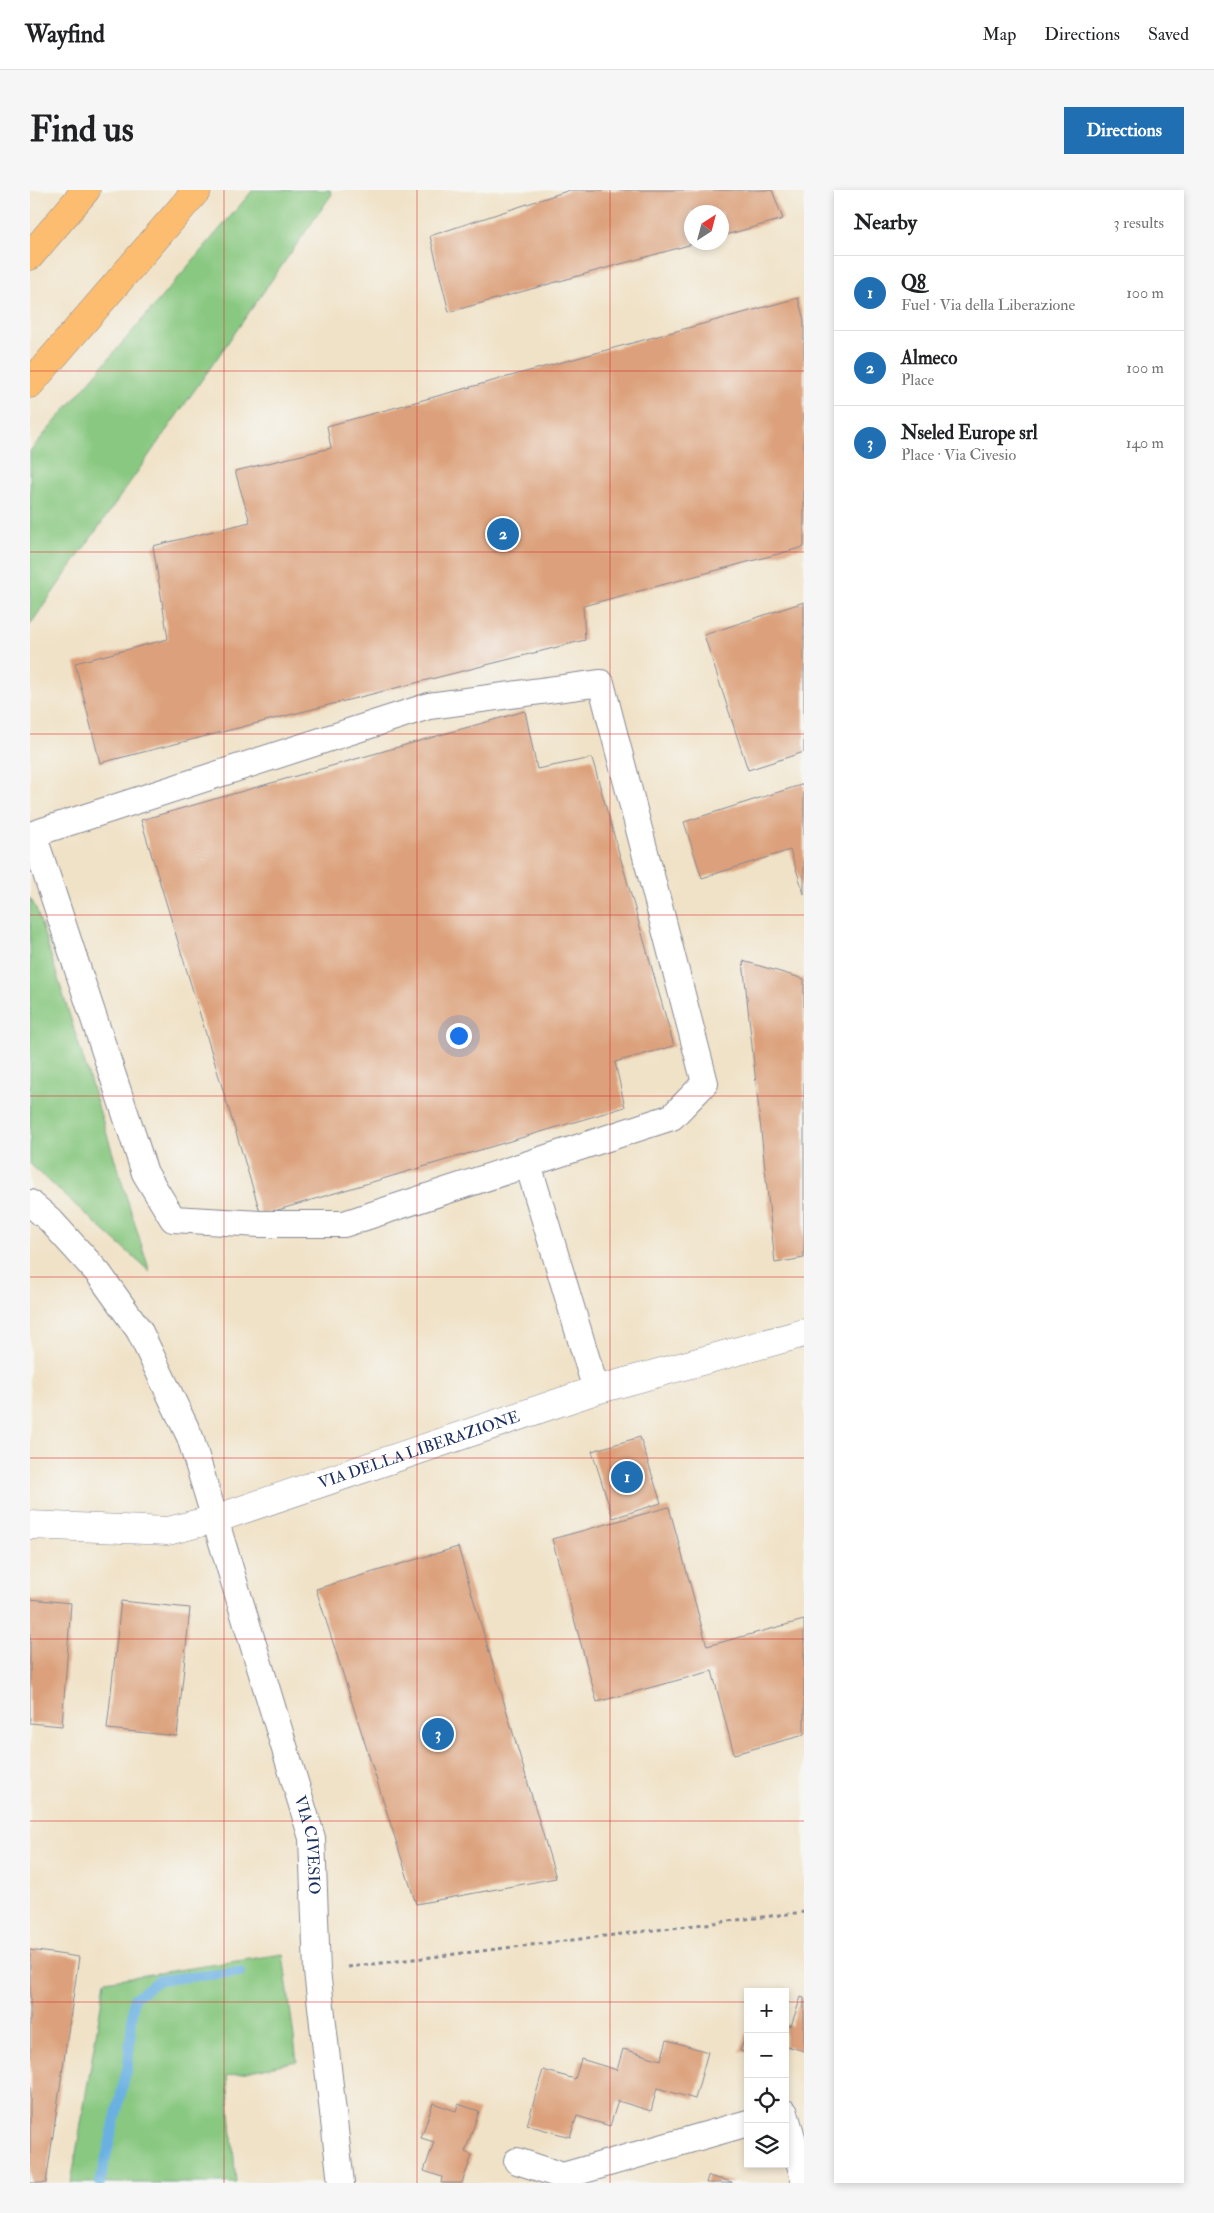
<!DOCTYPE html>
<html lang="en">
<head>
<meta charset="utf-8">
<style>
  body { margin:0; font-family:"IM FELL Double Pica",serif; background:#f6f6f6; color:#202124 }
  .controls { position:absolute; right:15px; bottom:15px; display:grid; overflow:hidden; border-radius:0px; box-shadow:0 2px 8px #0003 }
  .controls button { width:45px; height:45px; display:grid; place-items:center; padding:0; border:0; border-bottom:1px solid #e0e0e0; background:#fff; color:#202124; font:25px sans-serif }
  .compass { position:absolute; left:654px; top:15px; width:45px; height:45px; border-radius:50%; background:#fff; box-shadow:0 2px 8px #0003; rotate:36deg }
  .you { position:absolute; left:428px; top:845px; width:18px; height:18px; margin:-12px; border:4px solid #fff; border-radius:50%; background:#1a73e8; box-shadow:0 0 0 8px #1a73e833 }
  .badge { display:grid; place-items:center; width:32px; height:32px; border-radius:50%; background:#1f6fb2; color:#fff; font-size:16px; font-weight:700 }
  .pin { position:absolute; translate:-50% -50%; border:2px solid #fff; box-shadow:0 1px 5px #0006 }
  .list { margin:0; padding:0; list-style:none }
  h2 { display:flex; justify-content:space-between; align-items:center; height:65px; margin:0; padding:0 20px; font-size:21px }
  h2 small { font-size:16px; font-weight:400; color:#757577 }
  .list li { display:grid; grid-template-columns:32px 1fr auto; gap:15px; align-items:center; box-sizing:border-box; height:75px; padding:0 20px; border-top:1px solid #e0e0e0 }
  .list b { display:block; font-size:19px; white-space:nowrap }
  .list p { margin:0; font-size:16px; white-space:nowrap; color:#757577 }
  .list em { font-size:16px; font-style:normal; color:#757577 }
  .icon { flex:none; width:28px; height:28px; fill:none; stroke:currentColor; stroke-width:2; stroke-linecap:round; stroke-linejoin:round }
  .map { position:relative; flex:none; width:774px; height:1993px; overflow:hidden; border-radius:0px }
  header { display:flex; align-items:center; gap:30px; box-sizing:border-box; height:70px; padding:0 25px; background:#fff; border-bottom:1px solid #e0e0e0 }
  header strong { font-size:24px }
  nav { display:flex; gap:28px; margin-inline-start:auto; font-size:18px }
  .intro { display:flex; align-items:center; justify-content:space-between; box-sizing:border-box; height:120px; padding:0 30px }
  h1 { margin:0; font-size:35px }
  .button { padding:12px 22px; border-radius:0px; background:#1f6fb2; color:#fff; font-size:18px; font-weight:700 }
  main { display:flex; gap:30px; padding:0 30px }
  aside { flex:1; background:#fff; border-radius:0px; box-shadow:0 2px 8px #0003 }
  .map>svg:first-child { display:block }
  .green { fill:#88c880; stroke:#527c6f }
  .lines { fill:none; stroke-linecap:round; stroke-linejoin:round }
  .stream { stroke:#6bb1e2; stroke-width:10 }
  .building { fill:#dca17b }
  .minor-casing { stroke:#868892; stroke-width:28 }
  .tertiary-casing { stroke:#868892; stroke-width:29 }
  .motorway-casing { stroke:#868892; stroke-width:29 }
  .path { stroke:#868892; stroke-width:3; stroke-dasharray:4 4; stroke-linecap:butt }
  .minor { stroke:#fff; stroke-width:26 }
  .tertiary { stroke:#fff; stroke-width:28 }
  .motorway { stroke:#fcbd6f; stroke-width:28 }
  .grid { fill:none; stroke:#d62828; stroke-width:1; stroke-opacity:0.55 }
  .labels { text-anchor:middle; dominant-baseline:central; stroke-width:5; stroke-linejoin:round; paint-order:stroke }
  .street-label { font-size:16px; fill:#1b2f5e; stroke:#f6f6f2 }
</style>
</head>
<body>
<header>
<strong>Wayfind</strong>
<nav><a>Map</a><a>Directions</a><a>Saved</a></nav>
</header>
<div class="intro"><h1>Find us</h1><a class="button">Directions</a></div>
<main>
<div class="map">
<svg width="774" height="1993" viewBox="0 0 774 1993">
  <rect width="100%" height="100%" fill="#f6f6f2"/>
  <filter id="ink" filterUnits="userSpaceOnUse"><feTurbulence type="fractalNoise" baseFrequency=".02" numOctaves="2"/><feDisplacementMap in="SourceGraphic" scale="10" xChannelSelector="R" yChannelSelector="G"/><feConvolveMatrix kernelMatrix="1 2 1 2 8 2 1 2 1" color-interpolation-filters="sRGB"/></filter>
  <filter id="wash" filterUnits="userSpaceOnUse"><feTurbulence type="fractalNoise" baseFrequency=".0096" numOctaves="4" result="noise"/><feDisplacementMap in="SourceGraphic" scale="20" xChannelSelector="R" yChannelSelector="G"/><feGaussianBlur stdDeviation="1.12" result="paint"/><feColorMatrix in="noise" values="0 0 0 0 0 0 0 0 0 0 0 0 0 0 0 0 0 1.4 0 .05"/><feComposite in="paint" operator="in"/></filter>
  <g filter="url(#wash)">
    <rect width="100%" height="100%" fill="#f0e2c7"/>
    <g class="green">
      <polygon points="223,0 300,0 302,4 0,435 0,261"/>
      <polygon points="0,708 6,718 120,1082 0,974"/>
      <polygon points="253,1764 267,1871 197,1886 206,1993 41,1993 75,1791"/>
    </g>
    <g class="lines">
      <polyline class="stream" points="70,1993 98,1874 104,1808 129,1790 210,1782"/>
    </g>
    <g id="blocks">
      <g class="building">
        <polygon points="540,0 742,0 753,29 692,46 692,22 662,22 662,52 666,53 419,122 400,46"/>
        <polygon points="768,108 774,130 774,357 553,416 555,450 70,573 45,473 138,449 123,356 220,332 205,281 301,258 297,236"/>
        <polygon points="774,412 774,562 718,580 674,445"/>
        <polygon points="495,521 507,579 562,568 644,856 585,872 595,917 231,1025 111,630"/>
        <polygon points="774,594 774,704 760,660 672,688 654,632"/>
        <polygon points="713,771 774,789 774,1068 745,1073"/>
        <polygon points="610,1247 631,1313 583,1328 562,1261"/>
        <polygon points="639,1317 677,1456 774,1430 774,1545 704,1564 682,1481 567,1512 522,1349"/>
        <polygon points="428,1357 526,1688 386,1714 286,1399"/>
        <polygon points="0,1409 41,1413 32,1536 0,1533"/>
        <polygon points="91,1411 160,1418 147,1546 77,1539"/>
        <polygon points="0,1760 49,1767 16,1993 0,1993"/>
        <polygon points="771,1807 774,1808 774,1861 757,1856 755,1859 755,1834 761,1836"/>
        <polygon points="718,1840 718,1863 710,1861"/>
        <polygon points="637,1850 678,1862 665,1909 627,1898 621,1921 588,1911 580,1936 547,1926 540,1947 497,1935 513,1880 545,1889 551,1869 587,1880 593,1859 631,1870"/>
        <polygon points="403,1913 426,1921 428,1914 449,1921 435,1962 442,1965 432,1993 411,1993 412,1987 394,1981 404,1952 391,1948"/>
        <polygon points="678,1986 702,1992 702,1993 676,1993"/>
      </g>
    </g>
  </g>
  <g filter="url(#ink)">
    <use href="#blocks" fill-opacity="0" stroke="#868892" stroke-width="1"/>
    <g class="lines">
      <defs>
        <g id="minor">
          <polyline points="498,974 314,1034 230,1034 143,1029 115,983 3,644 399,516 571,493 675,893 642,927 498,974 566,1200"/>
          <path id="s1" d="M 0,1013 L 20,1030 L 69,1084 L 109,1140 L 160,1247 L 282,1648 L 287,1781 L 311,1993"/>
          <polyline points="755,1923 774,1989"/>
          <polyline points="487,1971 533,1986 718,1933"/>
        </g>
        <g id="tertiary">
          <path id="s2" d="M 0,1335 L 138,1341 L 185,1329 L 566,1200 L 774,1143"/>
        </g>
        <g id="motorway">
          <polyline points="0,66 56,0"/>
          <polyline points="0,194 167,0"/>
        </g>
      </defs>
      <use href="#minor" class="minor-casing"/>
      <use href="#tertiary" class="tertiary-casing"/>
      <use href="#motorway" class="motorway-casing"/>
      <polyline class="path" points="318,1777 774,1722"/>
      <use href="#minor" class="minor"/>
      <use href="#tertiary" class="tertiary"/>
      <use href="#motorway" class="motorway"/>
    </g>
  </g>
  <path class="grid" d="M 194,0 L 194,1993M 387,0 L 387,1993M 580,0 L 580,1993M 0,181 L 774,181M 0,362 L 774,362M 0,544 L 774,544M 0,725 L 774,725M 0,906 L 774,906M 0,1087 L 774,1087M 0,1268 L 774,1268M 0,1449 L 774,1449M 0,1631 L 774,1631M 0,1812 L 718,1812M 755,1812 L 774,1812"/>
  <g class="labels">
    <g class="street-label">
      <text stroke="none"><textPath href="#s2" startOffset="402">VIA DELLA LIBERAZIONE</textPath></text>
      <text stroke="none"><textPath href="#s1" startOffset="712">VIA CIVESIO</textPath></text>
    </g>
  </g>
</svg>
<div class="controls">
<button>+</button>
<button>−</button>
<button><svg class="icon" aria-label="locate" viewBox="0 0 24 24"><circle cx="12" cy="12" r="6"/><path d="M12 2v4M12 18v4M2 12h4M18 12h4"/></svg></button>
<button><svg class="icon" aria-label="layers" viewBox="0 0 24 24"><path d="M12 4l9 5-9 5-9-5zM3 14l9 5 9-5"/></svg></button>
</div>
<svg class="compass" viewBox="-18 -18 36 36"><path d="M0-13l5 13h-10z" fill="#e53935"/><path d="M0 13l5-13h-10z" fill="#757577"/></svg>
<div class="you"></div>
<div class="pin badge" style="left:597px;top:1287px">1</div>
<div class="pin badge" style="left:473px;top:344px">2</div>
<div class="pin badge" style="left:408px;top:1544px">3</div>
</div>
<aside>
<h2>Nearby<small>3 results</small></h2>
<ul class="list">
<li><span class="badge">1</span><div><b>Q8</b><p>Fuel · Via della Liberazione</p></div><em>100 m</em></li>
<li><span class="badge">2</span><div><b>Almeco</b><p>Place</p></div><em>100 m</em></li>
<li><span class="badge">3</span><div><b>Nseled Europe srl</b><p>Place · Via Civesio</p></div><em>140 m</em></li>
</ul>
</aside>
</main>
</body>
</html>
